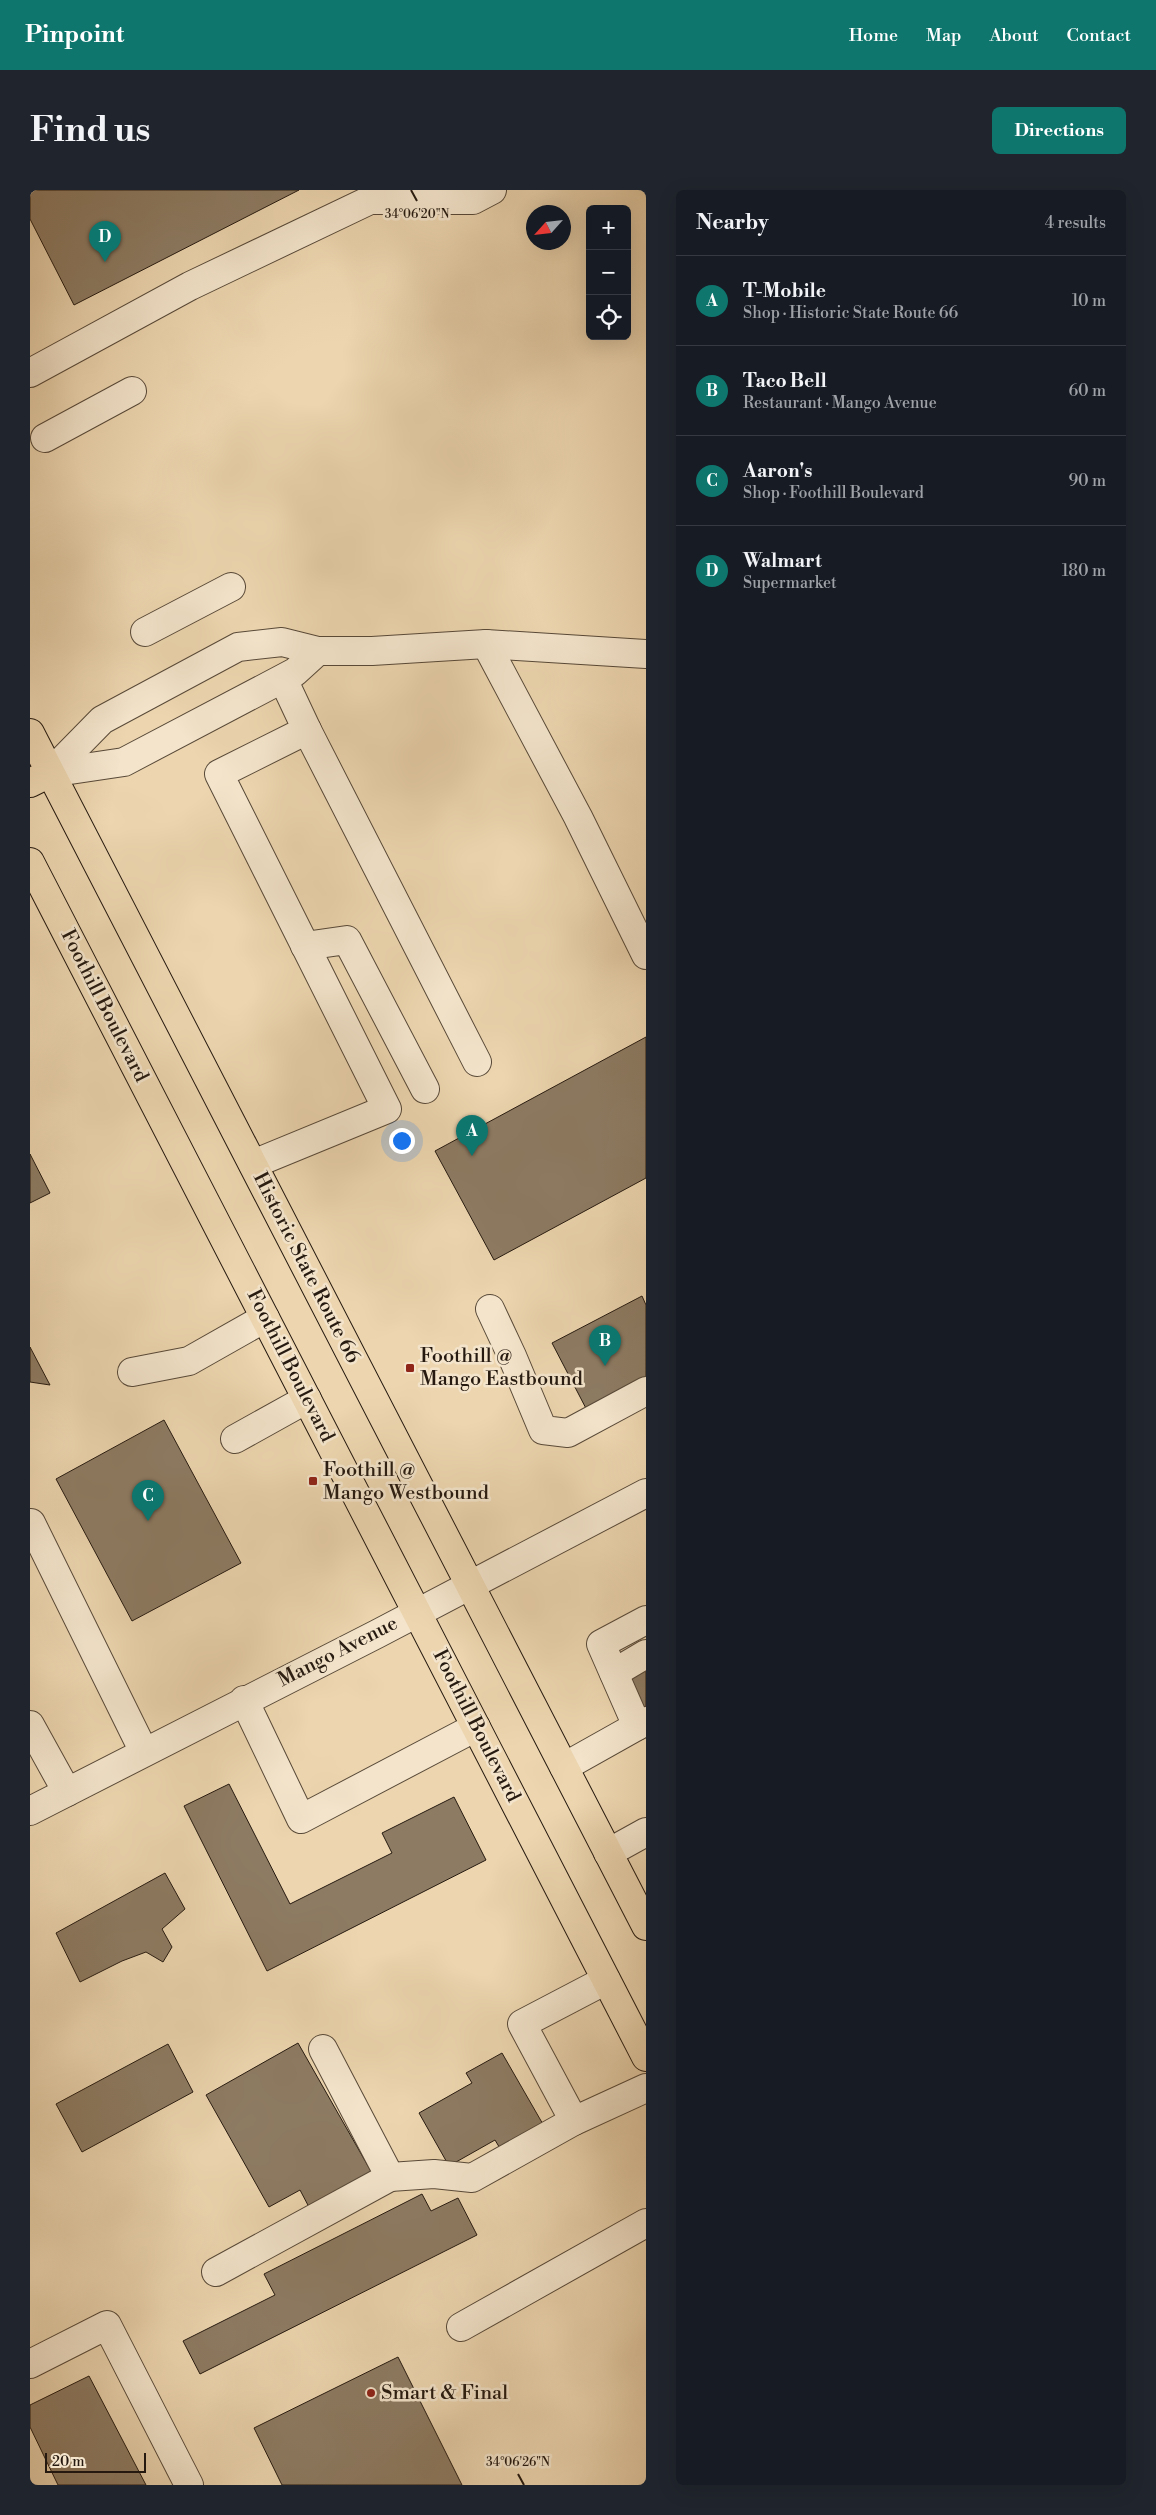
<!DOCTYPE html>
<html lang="en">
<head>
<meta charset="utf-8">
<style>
  body { margin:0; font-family:"Libre Bodoni",serif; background:#20242c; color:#f1f3f6 }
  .controls { position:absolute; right:15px; top:15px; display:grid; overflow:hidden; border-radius:8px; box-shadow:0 5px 20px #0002 }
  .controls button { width:45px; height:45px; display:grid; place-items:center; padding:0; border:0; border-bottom:1px solid #363941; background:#171b24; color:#f1f3f6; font:25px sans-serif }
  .compass { position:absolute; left:496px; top:15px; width:45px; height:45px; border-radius:50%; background:#171b24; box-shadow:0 5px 20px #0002; rotate:243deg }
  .scale { position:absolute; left:15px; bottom:12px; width:101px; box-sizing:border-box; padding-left:5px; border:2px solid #261a10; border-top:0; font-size:14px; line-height:18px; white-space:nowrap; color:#261a10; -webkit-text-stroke:4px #f3e4cb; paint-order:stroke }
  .you { position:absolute; left:371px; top:950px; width:18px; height:18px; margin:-12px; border:4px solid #fff; border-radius:50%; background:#1a73e8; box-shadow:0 0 0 8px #1a73e833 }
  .badge { display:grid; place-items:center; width:32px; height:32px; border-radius:50%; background:#0f766e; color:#fff; font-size:16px; font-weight:700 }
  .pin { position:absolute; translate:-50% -41px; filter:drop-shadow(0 1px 2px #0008) }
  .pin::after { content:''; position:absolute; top:26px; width:18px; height:15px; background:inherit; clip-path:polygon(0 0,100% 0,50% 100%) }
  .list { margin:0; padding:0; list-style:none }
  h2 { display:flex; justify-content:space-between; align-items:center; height:65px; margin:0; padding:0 20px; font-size:21px }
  h2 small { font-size:16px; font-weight:400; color:#9ea1a6 }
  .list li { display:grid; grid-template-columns:32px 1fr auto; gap:15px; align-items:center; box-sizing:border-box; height:90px; padding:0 20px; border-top:1px solid #363941 }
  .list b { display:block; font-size:19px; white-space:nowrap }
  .list p { margin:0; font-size:16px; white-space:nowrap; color:#9ea1a6 }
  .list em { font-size:16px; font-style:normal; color:#9ea1a6 }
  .icon { flex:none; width:28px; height:28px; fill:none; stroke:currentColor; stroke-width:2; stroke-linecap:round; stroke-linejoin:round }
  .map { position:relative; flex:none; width:616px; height:2295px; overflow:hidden; border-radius:8px }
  header { display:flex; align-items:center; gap:30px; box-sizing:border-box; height:70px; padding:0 25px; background:#0f766e; color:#fff }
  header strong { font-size:24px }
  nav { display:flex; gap:28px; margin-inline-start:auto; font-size:18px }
  .intro { display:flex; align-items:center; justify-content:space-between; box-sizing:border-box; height:120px; padding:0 30px }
  h1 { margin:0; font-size:35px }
  .button { padding:12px 22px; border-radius:8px; background:#0f766e; color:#fff; font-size:18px; font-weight:700 }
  main { display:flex; gap:30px; padding:0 30px }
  aside { flex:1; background:#171b24; border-radius:8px; box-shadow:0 5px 20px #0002 }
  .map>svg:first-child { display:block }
  .building { fill:#8d7b63; stroke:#261a10 }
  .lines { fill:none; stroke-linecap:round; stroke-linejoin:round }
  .minor-casing { stroke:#584938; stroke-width:30 }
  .major-casing { stroke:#261a10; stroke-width:30 }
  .minor { stroke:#f3e4cb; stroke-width:28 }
  .major { stroke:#ecd5af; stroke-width:28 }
  .ticks { fill:none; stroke:#261a10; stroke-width:2 }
  .poi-dot { fill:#8f2418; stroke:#f3e4cb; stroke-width:2 }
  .labels { text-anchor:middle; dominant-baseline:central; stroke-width:5; stroke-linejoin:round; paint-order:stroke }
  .street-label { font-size:20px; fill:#261a10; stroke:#f3e4cb }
  .poi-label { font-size:20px; fill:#261a10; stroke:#f3e4cb; text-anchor:start }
  .ticks-label { font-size:12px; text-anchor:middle; fill:#261a10; stroke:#f3e4cb; stroke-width:5; stroke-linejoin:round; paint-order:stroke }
</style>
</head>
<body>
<header>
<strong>Pinpoint</strong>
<nav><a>Home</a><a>Map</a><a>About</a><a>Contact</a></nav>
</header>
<div class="intro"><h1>Find us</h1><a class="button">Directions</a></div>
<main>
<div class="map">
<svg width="616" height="2295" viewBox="0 0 616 2295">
  <rect width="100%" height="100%" fill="#ecd5af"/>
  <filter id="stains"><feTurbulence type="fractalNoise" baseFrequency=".004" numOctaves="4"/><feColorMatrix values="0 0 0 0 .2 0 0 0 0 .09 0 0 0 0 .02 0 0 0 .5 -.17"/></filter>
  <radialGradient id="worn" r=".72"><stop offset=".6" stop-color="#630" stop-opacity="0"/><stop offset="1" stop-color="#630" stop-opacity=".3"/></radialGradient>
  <g class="building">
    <polygon points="0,0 269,0 44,115 0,29"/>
    <polygon points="616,847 616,988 464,1070 405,961"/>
    <polygon points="0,964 20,1003 0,1013"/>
    <polygon points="612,1106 616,1115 616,1199 561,1228 522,1153"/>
    <polygon points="0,1157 20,1195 0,1192"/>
    <polygon points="134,1230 211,1373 102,1431 26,1289"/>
    <polygon points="616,1468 616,1524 593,1480"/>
    <polygon points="199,1594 260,1714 362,1663 352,1643 424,1607 456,1670 237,1781 154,1616"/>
    <polygon points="135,1683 155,1719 132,1739 142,1757 133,1772 116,1762 92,1771 50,1792 26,1743"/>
    <polygon points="268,1853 342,1983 280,2019 270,2000 239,2017 176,1905"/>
    <polygon points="138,1854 163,1902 52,1962 26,1914"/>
    <polygon points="472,1863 514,1936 471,1960 465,1950 419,1976 389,1923 442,1893 436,1883"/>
    <polygon points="392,2004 401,2021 428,2008 447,2045 170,2184 153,2151 245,2105 234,2084"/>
    <polygon points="368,2167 432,2295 252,2295 224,2238"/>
    <polygon points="59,2186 116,2295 28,2295 0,2237 0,2215"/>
  </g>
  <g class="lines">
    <defs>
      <g id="minor">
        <polyline points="0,183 160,96 340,10 443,10 462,0"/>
        <polyline points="15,248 102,201"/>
        <polyline points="115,442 201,397"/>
        <polyline points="456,454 548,627 616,765"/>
        <polyline points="277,540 447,872"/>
        <polyline points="20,583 72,530 208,457 252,452 288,461 342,461 456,454 616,464"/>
        <polyline points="20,583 94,572 265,482 288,461"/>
        <polyline points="275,756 317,750 395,899"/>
        <polyline points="223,974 357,919 189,584 277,540 253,489"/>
        <polyline points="460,1119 482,1166 513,1240 538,1243 616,1201"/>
        <polyline points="102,1182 159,1171 235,1128"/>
        <polyline points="205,1249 277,1209"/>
        <polyline points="1,1333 114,1562"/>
        <polyline points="584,1483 616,1464"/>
        <polyline points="214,1510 271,1629 446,1537"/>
        <polyline points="0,1535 37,1602"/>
        <polyline points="607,1536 571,1454 616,1430"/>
        <polyline points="534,1577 616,1531"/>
        <polyline points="0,1621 347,1444 616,1303"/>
        <polyline points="578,1663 616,1642"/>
        <polyline points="576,1790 492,1834 544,1931 616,1898"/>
        <polyline points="293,1859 360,1987 404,1984 442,1988 544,1931"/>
        <polyline points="186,2082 360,1987"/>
        <polyline points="431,2137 616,2033"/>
        <polyline points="0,2174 77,2135 159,2295"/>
      </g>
      <g id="major">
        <polyline points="0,543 616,1736"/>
        <polyline points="0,593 20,583"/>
        <polyline points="0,672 616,1867"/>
      </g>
    </defs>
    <use href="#minor" class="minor-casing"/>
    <use href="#major" class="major-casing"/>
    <use href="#minor" class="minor"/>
    <use href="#major" class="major"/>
  </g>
  <path class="ticks" d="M 381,0 L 387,11M 488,2284 L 494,2295"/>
  <g class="poi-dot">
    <rect x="375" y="1173" width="10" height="10" rx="2.5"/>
    <rect x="278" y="1286" width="10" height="10" rx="2.5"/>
    <circle cx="341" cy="2203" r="5"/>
  </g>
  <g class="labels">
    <g class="street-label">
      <text transform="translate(74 816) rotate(63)">Foothill Boulevard</text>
      <text transform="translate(276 1078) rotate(63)">Historic State Route 66</text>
      <text transform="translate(260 1176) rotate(63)">Foothill Boulevard</text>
      <text transform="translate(308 1462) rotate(-27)">Mango Avenue</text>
      <text transform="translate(446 1536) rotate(63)">Foothill Boulevard</text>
    </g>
    <g class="poi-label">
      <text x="390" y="1166">Foothill @<tspan x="390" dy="23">Mango Eastbound</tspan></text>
      <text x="293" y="1280">Foothill @<tspan x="293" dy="23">Mango Westbound</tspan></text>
      <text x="351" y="2203">Smart &amp; Final</text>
    </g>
  </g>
  <g class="ticks-label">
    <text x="387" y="28">34°06'20"N</text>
    <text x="488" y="2276">34°06'26"N</text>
  </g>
  <rect width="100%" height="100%" filter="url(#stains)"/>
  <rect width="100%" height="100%" fill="url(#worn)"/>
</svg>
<div class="controls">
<button>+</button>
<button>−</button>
<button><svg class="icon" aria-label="locate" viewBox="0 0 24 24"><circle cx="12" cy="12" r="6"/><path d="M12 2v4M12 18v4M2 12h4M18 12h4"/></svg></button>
</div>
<svg class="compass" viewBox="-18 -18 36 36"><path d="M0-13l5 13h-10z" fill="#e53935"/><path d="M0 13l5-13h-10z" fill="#9ea1a6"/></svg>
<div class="scale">20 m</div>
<div class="you"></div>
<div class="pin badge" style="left:442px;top:966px">A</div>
<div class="pin badge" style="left:575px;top:1176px">B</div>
<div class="pin badge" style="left:118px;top:1331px">C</div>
<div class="pin badge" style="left:75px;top:72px">D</div>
</div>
<aside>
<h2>Nearby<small>4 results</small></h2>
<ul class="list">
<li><span class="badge">A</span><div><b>T-Mobile</b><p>Shop · Historic State Route 66</p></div><em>10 m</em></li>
<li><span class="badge">B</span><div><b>Taco Bell</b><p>Restaurant · Mango Avenue</p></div><em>60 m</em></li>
<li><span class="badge">C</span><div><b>Aaron's</b><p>Shop · Foothill Boulevard</p></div><em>90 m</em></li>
<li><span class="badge">D</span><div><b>Walmart</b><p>Supermarket</p></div><em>180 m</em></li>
</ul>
</aside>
</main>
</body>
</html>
